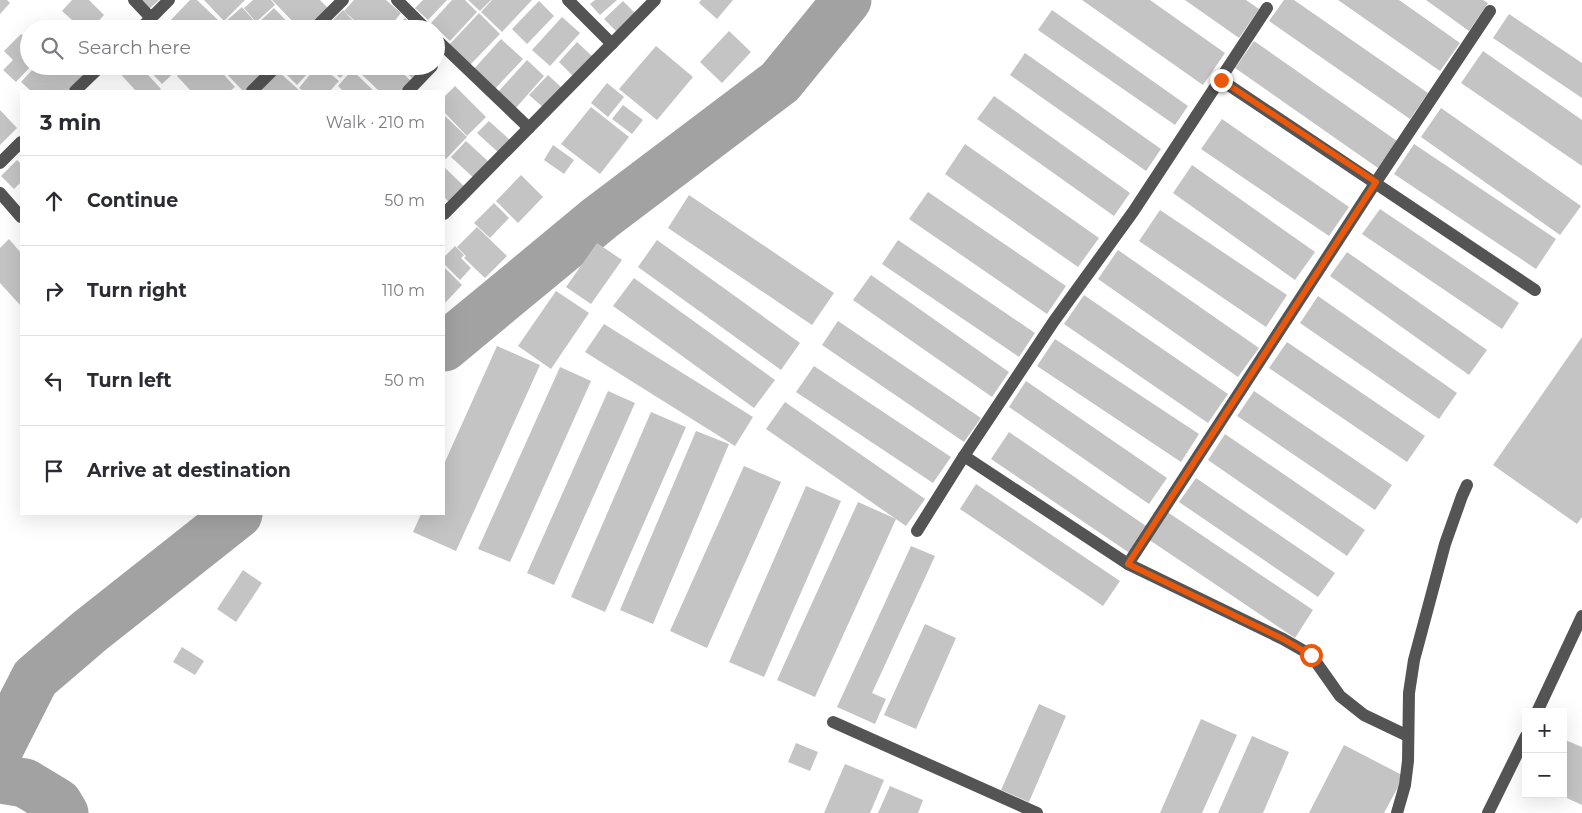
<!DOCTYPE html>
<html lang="en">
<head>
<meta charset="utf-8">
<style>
  body { margin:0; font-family:Montserrat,sans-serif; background:#f7f7f7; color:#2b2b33 }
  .controls { position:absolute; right:15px; bottom:15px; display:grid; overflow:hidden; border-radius:0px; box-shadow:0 5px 20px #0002 }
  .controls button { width:45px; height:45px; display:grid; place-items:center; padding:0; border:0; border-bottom:1px solid #e1e1e2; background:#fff; color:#2b2b33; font:25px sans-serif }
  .stop { position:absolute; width:15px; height:15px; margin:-11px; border:4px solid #ea580c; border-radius:50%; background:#fff }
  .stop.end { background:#ea580c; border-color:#fff; box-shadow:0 1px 5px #0008 }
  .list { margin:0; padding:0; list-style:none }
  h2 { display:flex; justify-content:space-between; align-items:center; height:65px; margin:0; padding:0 20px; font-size:21px }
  h2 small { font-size:16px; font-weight:400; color:#7c7c81 }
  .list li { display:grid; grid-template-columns:32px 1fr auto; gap:15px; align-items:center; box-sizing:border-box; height:90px; padding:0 20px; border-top:1px solid #e1e1e2 }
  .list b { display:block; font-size:19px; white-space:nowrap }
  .list em { font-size:16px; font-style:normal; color:#7c7c81 }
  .icon { flex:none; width:28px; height:28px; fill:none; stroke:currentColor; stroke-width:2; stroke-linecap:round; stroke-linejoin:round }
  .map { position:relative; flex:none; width:1582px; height:813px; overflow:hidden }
  .search { position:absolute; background:#fff; box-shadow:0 5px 20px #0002; left:20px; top:20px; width:425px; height:55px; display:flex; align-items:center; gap:12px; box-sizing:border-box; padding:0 18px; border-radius:28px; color:#7c7c81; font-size:19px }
  .panel { position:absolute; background:#fff; box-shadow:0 5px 20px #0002; left:20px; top:90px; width:425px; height:425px; border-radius:0px }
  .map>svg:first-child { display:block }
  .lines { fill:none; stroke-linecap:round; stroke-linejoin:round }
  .river { stroke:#a2a2a2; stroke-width:49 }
  .building { fill:#c4c4c4 }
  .minor { stroke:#545454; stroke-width:12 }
  .route { stroke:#ea580c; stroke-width:6 }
</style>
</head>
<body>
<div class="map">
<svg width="1582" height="813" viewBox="0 0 1582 813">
  <rect width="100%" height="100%" fill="#fff"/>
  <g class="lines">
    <g class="river">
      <polyline points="444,347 600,218 780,82 847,0"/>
      <polyline points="0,747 35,678 90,631 238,514"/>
      <polyline points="0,779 25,783 58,803 64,813"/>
    </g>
  </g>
  <g class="building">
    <polygon points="0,0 7,0 10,3 0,14"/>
    <polygon points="72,0 89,0 104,15 91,29 82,29 62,11"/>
    <polygon points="137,0 159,0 147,11"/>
    <polygon points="190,0 197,0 220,22 214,29 176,29 169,22"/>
    <polygon points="204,0 245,0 224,21"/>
    <polygon points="253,0 271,0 275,5 256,22 244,8"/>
    <polygon points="272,0 320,0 331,11 313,29 300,29"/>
    <polygon points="354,0 386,0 401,13 388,29 364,29 344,11"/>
    <polygon points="423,0 447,0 428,20 415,8"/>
    <polygon points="452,0 465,0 477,12 450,41 431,23"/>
    <polygon points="468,0 491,0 480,11"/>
    <polygon points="492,0 532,0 502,32 481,12"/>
    <polygon points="595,0 617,0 600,15 590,4"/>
    <polygon points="701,0 733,0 717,19 699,3"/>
    <polygon points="1082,0 1150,0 1225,53 1203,85"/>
    <polygon points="1185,0 1246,0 1259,9 1239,38"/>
    <polygon points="1284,0 1294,0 1428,93 1410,119 1269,21"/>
    <polygon points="1338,0 1399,0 1460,43 1440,71"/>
    <polygon points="1426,0 1483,0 1488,3 1469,31"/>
    <polygon points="539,1 554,16 527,44 512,29"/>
    <polygon points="623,1 635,13 616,31 604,19"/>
    <polygon points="242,7 256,23 249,29 217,29"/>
    <polygon points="274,8 294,29 262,29 257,24"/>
    <polygon points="343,10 361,29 324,29"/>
    <polygon points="1052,10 1188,106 1175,125 1038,30"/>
    <polygon points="479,13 500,34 470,65 449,45"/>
    <polygon points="1509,14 1582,63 1582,98 1493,38"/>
    <polygon points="562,17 580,33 550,66 532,50"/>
    <polygon points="405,18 416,29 395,29"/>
    <polygon points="729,31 751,52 722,83 700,62"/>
    <polygon points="21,34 29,42 29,66 31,66 16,82 3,70 13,60 4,51"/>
    <polygon points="501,39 523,59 493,91 472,71"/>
    <polygon points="1254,41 1397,141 1378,168 1235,68"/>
    <polygon points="577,42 593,57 574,77 559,62"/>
    <polygon points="656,46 693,77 657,120 619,89"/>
    <polygon points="1483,51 1582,120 1582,166 1461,83"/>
    <polygon points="1025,53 1161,149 1146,171 1010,75"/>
    <polygon points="527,60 544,76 515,109 497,93"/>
    <polygon points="36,66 92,66 68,91 31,91 21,82"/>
    <polygon points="116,66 140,66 161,89 159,91 136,91 115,68"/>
    <polygon points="145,66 181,66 162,84"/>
    <polygon points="188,66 216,66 235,87 230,91 191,91 177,76"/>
    <polygon points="219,66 251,66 260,76 245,91 243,91"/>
    <polygon points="286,66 303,66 309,72 297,85 282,70"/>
    <polygon points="317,66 321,66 339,81 330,91 303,91 299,88"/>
    <polygon points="328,66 352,66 340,78"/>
    <polygon points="359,66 395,66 411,81 400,91 379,91 356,69"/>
    <polygon points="399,66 422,66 412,78"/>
    <polygon points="352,70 374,91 343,91 338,86"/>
    <polygon points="279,72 300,91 260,91"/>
    <polygon points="548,75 563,89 545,109 529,95"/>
    <polygon points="607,83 624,97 608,117 591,103"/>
    <polygon points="455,86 486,117 467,136 444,112 444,97"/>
    <polygon points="994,96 1130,193 1114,216 977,119"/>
    <polygon points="623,105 643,120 632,134 612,119"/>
    <polygon points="591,107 629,137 600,174 561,144"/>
    <polygon points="1441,108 1581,206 1560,235 1421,137"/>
    <polygon points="0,110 17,128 0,145"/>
    <polygon points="444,115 467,137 446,159 444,158"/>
    <polygon points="1222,119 1349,207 1329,236 1201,149"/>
    <polygon points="489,121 511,141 500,154 477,133"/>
    <polygon points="466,141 491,164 476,180 451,157"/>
    <polygon points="965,144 1099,238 1078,267 945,174"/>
    <polygon points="1414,144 1556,239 1536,269 1394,174"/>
    <polygon points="553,145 574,160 564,174 544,160"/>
    <polygon points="17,160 21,164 21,182 14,189 1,176"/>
    <polygon points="1192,165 1315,252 1295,280 1173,193"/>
    <polygon points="444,167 466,188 451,204 444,197"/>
    <polygon points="521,175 543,197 518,223 496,201"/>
    <polygon points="928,192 1066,286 1047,314 909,219"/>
    <polygon points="689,195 834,293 812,325 668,228"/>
    <polygon points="494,203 509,218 490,238 474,223"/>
    <polygon points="1380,209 1519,303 1502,329 1362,234"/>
    <polygon points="1160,210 1287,295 1266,327 1139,241"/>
    <polygon points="477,227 507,256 485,278 464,258 466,256 457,247"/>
    <polygon points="9,239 21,253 21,306 0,283 0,248"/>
    <polygon points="657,240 800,343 781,370 638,267"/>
    <polygon points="898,240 1035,333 1019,357 882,264"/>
    <polygon points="597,243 622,260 591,304 566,287"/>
    <polygon points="455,246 464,255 461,258 471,268 460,280 444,264 444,257"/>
    <polygon points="1118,250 1259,348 1238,377 1098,279"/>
    <polygon points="1347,252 1487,350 1469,375 1330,276"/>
    <polygon points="444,267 462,285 444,304"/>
    <polygon points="871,275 1009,372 992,397 853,300"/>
    <polygon points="634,278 775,380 754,408 613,306"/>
    <polygon points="556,291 589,313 551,369 518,346"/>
    <polygon points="1084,295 1228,394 1208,423 1064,324"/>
    <polygon points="1318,296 1457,393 1439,419 1300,323"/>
    <polygon points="838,321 981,418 964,442 822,345"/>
    <polygon points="604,324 753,417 735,446 585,352"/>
    <polygon points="1582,337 1582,517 1577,524 1493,465"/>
    <polygon points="1055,339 1199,434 1181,462 1037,366"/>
    <polygon points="1287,342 1425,436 1407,462 1269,368"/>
    <polygon points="497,346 540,365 456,551 413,532 421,514 444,514 444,464"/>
    <polygon points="814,366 951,457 933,483 796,392"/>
    <polygon points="560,367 591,381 510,562 478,549"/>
    <polygon points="1026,381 1167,478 1149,504 1009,407"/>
    <polygon points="608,391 635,403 554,585 527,573"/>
    <polygon points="1254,391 1392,485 1375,510 1237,416"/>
    <polygon points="785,402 925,499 906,526 766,429"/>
    <polygon points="651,412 686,427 605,612 571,597"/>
    <polygon points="696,431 729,444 653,624 620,610"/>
    <polygon points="1009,432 1149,528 1131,554 991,459"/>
    <polygon points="1225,434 1365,530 1347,556 1208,460"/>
    <polygon points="744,466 781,482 707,648 670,631"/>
    <polygon points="1196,478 1335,573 1318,597 1179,502"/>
    <polygon points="976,484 1120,581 1103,606 960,509"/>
    <polygon points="806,486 841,501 764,677 729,662"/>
    <polygon points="858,502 896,519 815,697 777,680"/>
    <polygon points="1166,511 1313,610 1295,638 1148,539"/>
    <polygon points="911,546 935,556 872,693 886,699 875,724 837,707"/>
    <polygon points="243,570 262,583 236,622 217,609"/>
    <polygon points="925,624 956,638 916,729 884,715"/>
    <polygon points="182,647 204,661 195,675 173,662"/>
    <polygon points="1039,704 1066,716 1029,802 1001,790"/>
    <polygon points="1201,719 1237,735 1202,813 1160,813"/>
    <polygon points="1252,736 1289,752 1263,813 1218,813"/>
    <polygon points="1563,739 1582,747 1582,805 1558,794 1563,794"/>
    <polygon points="796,743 818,752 810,771 788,762"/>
    <polygon points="1344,745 1404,776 1384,813 1309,813"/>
    <polygon points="845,764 884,780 870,813 824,813"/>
    <polygon points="890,786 923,800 918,813 878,813"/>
  </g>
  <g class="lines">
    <g class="minor">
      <polyline points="134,0 151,18"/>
      <polyline points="397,0 426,29"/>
      <polyline points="568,0 612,44"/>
      <polyline points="140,29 169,0"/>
      <polyline points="314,29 343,0"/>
      <polyline points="436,39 529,128"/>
      <polyline points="1221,80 1535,290"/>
      <polyline points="75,91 101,66"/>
      <polyline points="252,91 277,66"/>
      <polyline points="408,91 432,66"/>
      <polyline points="0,163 21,142"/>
      <polyline points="0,193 21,217"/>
      <polyline points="444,214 655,0"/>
      <polyline points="964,456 1128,564 1283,639 1311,655 1340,696 1364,715 1408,736"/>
      <polyline points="917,531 964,456 1054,321 1133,212 1267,8"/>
      <polyline points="1128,564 1376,182 1490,11"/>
      <polyline points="1537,712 1582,616"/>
      <polyline points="833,722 1037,813"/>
      <polyline points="1397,813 1405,785 1408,761 1409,693 1414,660 1445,544 1462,496 1467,485"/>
      <polyline points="1488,813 1526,736"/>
    </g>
  </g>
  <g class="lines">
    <polyline class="route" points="1221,80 1376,182 1128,564 1283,639 1311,655"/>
  </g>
</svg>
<div class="controls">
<button>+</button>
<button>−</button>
</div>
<div class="stop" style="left:1311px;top:655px"></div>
<div class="stop end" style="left:1221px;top:80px"></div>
<div class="search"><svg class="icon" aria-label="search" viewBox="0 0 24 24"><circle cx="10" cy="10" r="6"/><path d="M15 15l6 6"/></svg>Search here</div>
<section class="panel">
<h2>3 min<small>Walk · 210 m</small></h2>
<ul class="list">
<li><svg class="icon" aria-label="ahead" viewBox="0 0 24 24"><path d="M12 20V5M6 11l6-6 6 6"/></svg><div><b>Continue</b></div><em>50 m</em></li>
<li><svg class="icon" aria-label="right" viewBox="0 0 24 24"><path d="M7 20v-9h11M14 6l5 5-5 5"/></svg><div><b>Turn right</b></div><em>110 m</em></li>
<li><svg class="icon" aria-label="left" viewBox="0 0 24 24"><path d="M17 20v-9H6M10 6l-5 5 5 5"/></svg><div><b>Turn left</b></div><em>50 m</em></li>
<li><svg class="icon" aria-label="arrive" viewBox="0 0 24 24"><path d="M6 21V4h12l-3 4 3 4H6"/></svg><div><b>Arrive at destination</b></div></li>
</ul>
</section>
</div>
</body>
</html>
